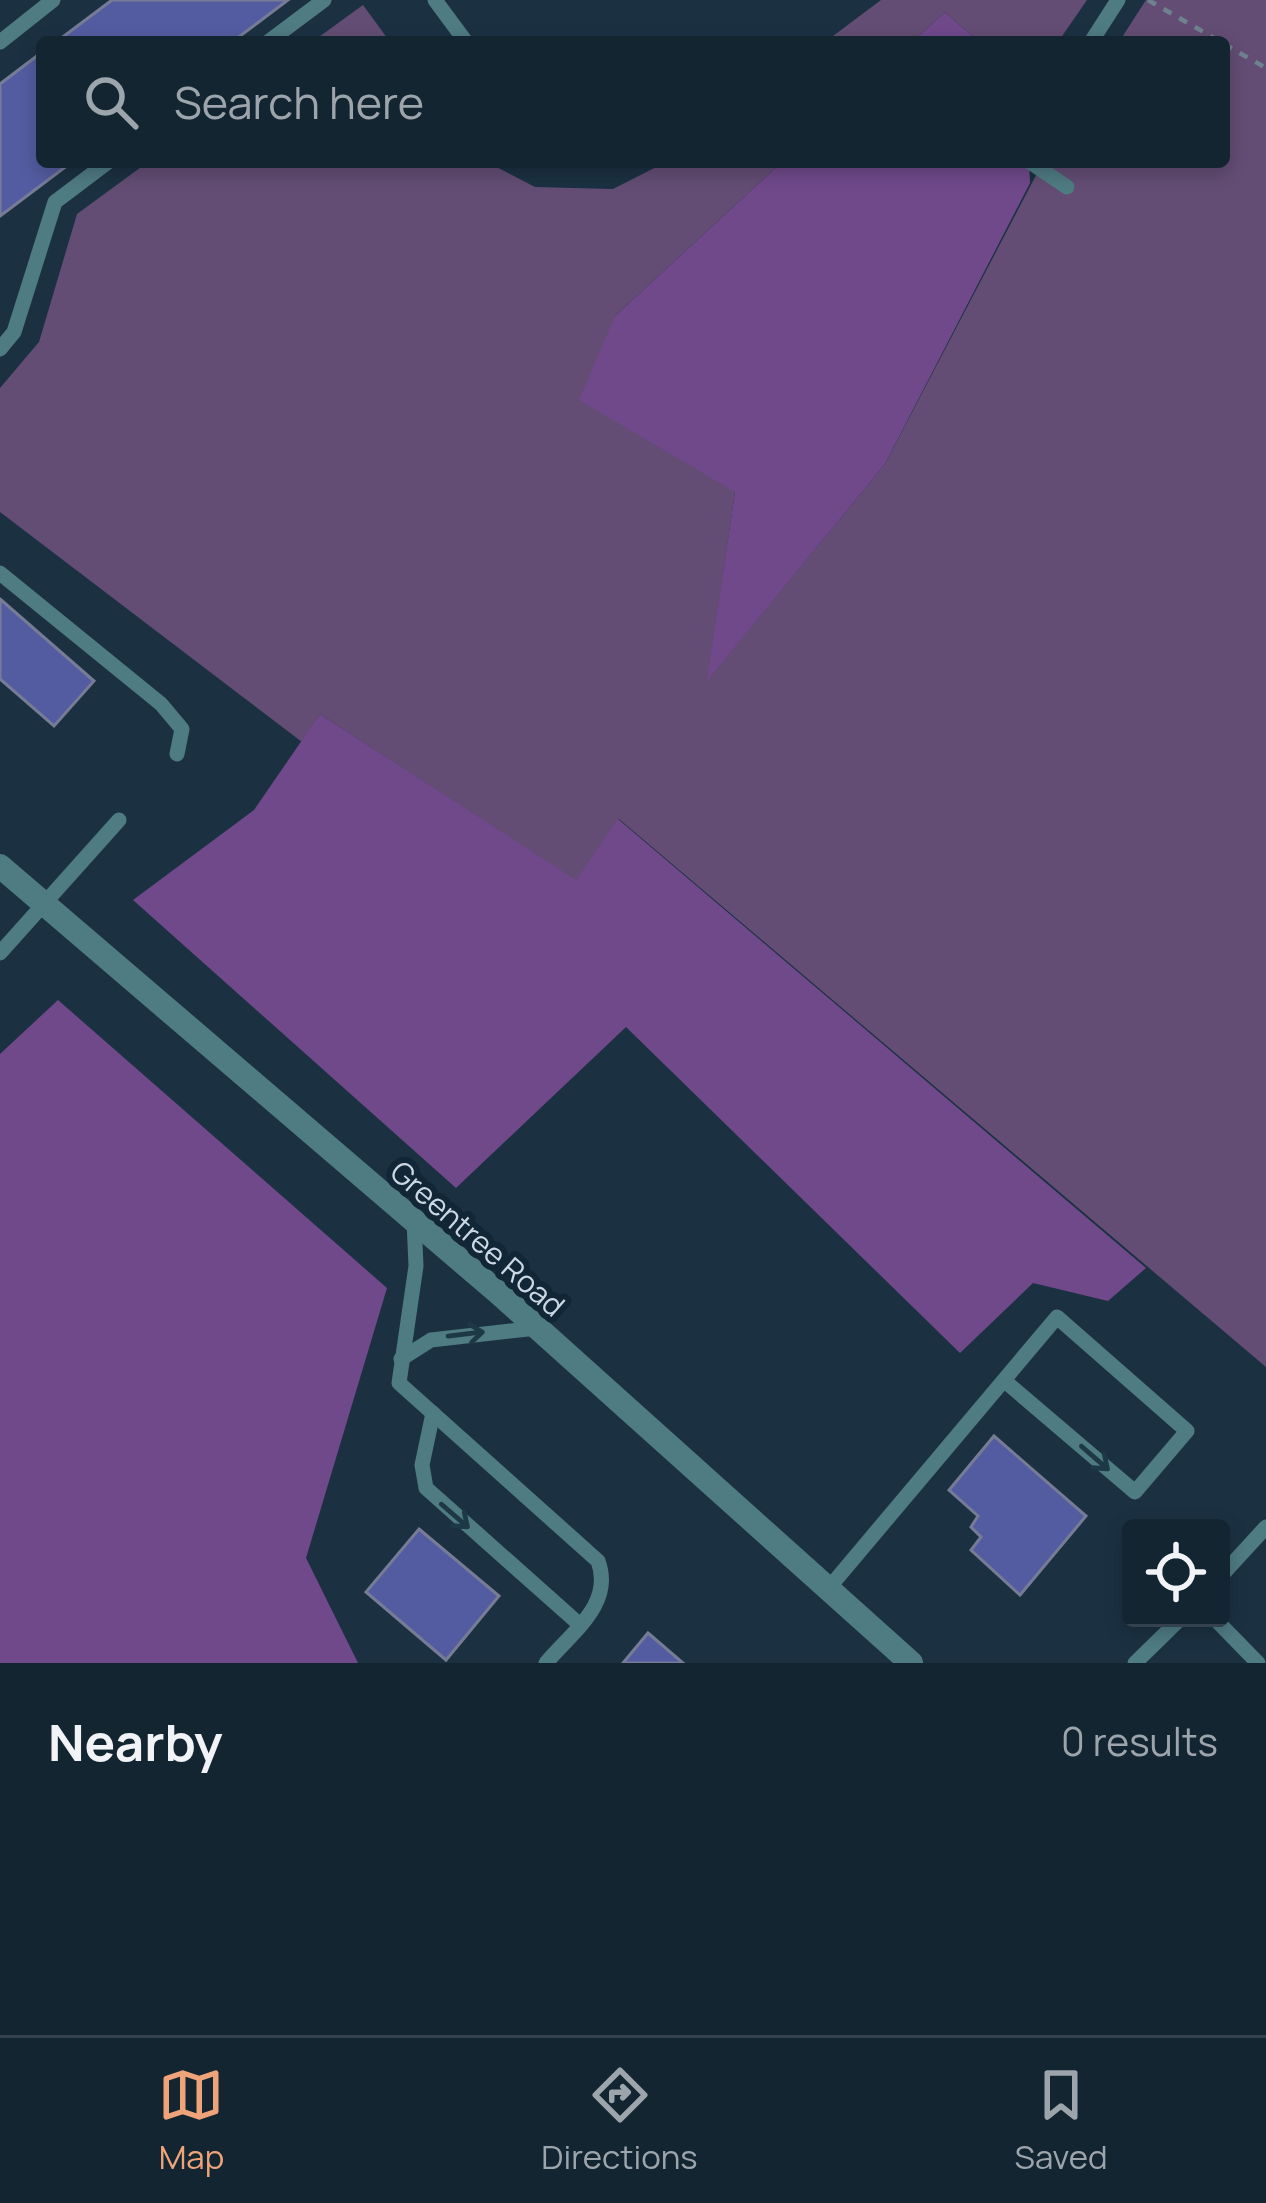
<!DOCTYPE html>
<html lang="en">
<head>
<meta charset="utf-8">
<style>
  body { margin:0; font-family:Manrope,sans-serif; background:#21313e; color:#f1f3f6 }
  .controls { position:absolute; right:36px; bottom:36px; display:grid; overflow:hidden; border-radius:12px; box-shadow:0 6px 18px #0003 }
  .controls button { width:108px; height:108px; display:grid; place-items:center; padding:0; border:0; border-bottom:3px solid #33424d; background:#142532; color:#f1f3f6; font:60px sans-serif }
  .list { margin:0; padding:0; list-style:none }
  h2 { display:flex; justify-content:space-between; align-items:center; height:156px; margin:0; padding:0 48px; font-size:51px }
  h2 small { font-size:39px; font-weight:400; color:#9da5ac }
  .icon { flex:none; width:66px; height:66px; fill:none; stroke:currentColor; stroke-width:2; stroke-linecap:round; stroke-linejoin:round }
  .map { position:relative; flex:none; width:1266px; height:1663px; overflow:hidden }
  .search { position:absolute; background:#142532; box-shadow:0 6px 18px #0003; left:36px; right:36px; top:36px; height:132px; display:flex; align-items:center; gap:30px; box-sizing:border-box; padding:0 42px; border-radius:12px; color:#9da5ac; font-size:45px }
  .sheet { height:372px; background:#142532 }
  nav { display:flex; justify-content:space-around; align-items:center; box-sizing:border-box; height:168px; border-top:3px solid #33424d; background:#142532; font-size:33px; color:#9da5ac }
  nav a { display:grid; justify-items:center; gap:6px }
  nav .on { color:#efa378 }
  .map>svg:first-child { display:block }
  .green { fill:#634d74 }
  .forest { fill:#70498b }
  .building { fill:#545ca1; stroke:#767b96; stroke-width:3 }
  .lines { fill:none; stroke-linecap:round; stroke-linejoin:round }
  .path { stroke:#708290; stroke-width:4.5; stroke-dasharray:9 9; stroke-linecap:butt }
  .service { stroke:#4f7b83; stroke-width:15 }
  .tertiary { stroke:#4f7b83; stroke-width:24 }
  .oneway { stroke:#1d3846 }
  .labels { text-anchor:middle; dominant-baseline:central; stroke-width:12; stroke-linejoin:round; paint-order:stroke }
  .street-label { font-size:30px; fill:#cbd8e3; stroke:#112737 }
</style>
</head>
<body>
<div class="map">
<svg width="1266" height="1663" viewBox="0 0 1266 1663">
  <rect width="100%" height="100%" fill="#1b3142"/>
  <g class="green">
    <polygon points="881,0 1087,0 1058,42 979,42 945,12 912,42 825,42"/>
    <polygon points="1146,0 1266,0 1266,1367 619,819 576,881 320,714 302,742 0,512 0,388 39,342 77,214 148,162 487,162 535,187 613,189 666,162 782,162 615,316 735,492 708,679 885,464 1043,162 1224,162 1224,42 1119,42"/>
    <polygon points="363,5 390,42 312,42"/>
  </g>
  <g class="forest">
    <polygon points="945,12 979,42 912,42"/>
    <polygon points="782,162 1029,162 1030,183 885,464 707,681 735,492 579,400 615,316"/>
    <polygon points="320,714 576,880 618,819 1146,1268 1108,1301 1033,1283 960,1353 626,1027 456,1188 133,900 254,810"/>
    <polygon points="58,1000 387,1288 306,1558 358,1663 0,1663 0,1054"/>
  </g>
  <g class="building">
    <polygon points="112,0 288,0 232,42 56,42"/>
    <polygon points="42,52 42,162 72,162 0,216 0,84"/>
    <polygon points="0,599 94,681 54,726 0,679"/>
    <polygon points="994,1436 1086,1516 1020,1595 971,1550 981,1537 971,1527 978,1516 949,1490"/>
    <polygon points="419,1529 499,1596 446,1660 366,1592"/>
    <polygon points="648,1633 683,1663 623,1663"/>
  </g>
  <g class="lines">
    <g class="path">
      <polyline points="1148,0 1221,42"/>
      <polyline points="1224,44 1266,68"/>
    </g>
    <g class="service">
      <polyline points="435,0 466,42"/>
      <polyline points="0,42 53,0"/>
      <polyline points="268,42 324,0"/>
      <polyline points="1091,42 1118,0"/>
      <polyline points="1030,162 1067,187"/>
      <polyline points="0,349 14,332 55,202 108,162"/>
      <polyline points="0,573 161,704 182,729 177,754"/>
      <polyline points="0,953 119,820"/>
      <path d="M 414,1221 L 416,1266 L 399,1383 L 598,1561 C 614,1604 572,1632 546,1663"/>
      <polyline points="401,1359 431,1340 537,1328"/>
      <polyline points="433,1413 422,1465 426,1488 579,1624"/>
      <polyline points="1221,1576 1266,1527"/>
      <polyline points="828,1589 1057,1317 1187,1431 1135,1492 1006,1382"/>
      <polyline points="1214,1618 1258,1663"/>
      <polyline points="1135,1663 1181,1618"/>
    </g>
    <polyline class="tertiary" points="0,866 502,1296 911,1663"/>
  </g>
  <defs><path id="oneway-shaft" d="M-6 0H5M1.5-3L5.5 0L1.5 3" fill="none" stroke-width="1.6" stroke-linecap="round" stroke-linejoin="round" transform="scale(3)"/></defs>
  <g class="oneway">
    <use href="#oneway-shaft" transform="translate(466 1334) rotate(-7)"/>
    <use href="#oneway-shaft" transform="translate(1095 1458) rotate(41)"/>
    <use href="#oneway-shaft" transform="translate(455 1516) rotate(41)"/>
  </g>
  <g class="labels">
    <g class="street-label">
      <text transform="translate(478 1238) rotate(41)">Greentree Road</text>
    </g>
  </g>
</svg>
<div class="controls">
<button><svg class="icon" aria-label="locate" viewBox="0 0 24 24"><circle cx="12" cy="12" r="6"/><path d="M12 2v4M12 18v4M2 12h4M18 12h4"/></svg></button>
</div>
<div class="search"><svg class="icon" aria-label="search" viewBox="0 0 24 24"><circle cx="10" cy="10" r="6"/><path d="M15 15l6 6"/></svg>Search here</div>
</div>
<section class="sheet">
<h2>Nearby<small>0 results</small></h2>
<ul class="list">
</ul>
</section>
<nav>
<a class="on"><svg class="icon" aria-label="map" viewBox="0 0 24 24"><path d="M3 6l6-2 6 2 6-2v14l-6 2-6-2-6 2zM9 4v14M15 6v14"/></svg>Map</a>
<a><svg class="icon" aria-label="directions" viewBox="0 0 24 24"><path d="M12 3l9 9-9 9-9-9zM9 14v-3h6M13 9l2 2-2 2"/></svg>Directions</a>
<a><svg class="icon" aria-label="saved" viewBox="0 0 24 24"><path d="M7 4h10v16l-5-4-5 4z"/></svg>Saved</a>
</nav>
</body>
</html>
